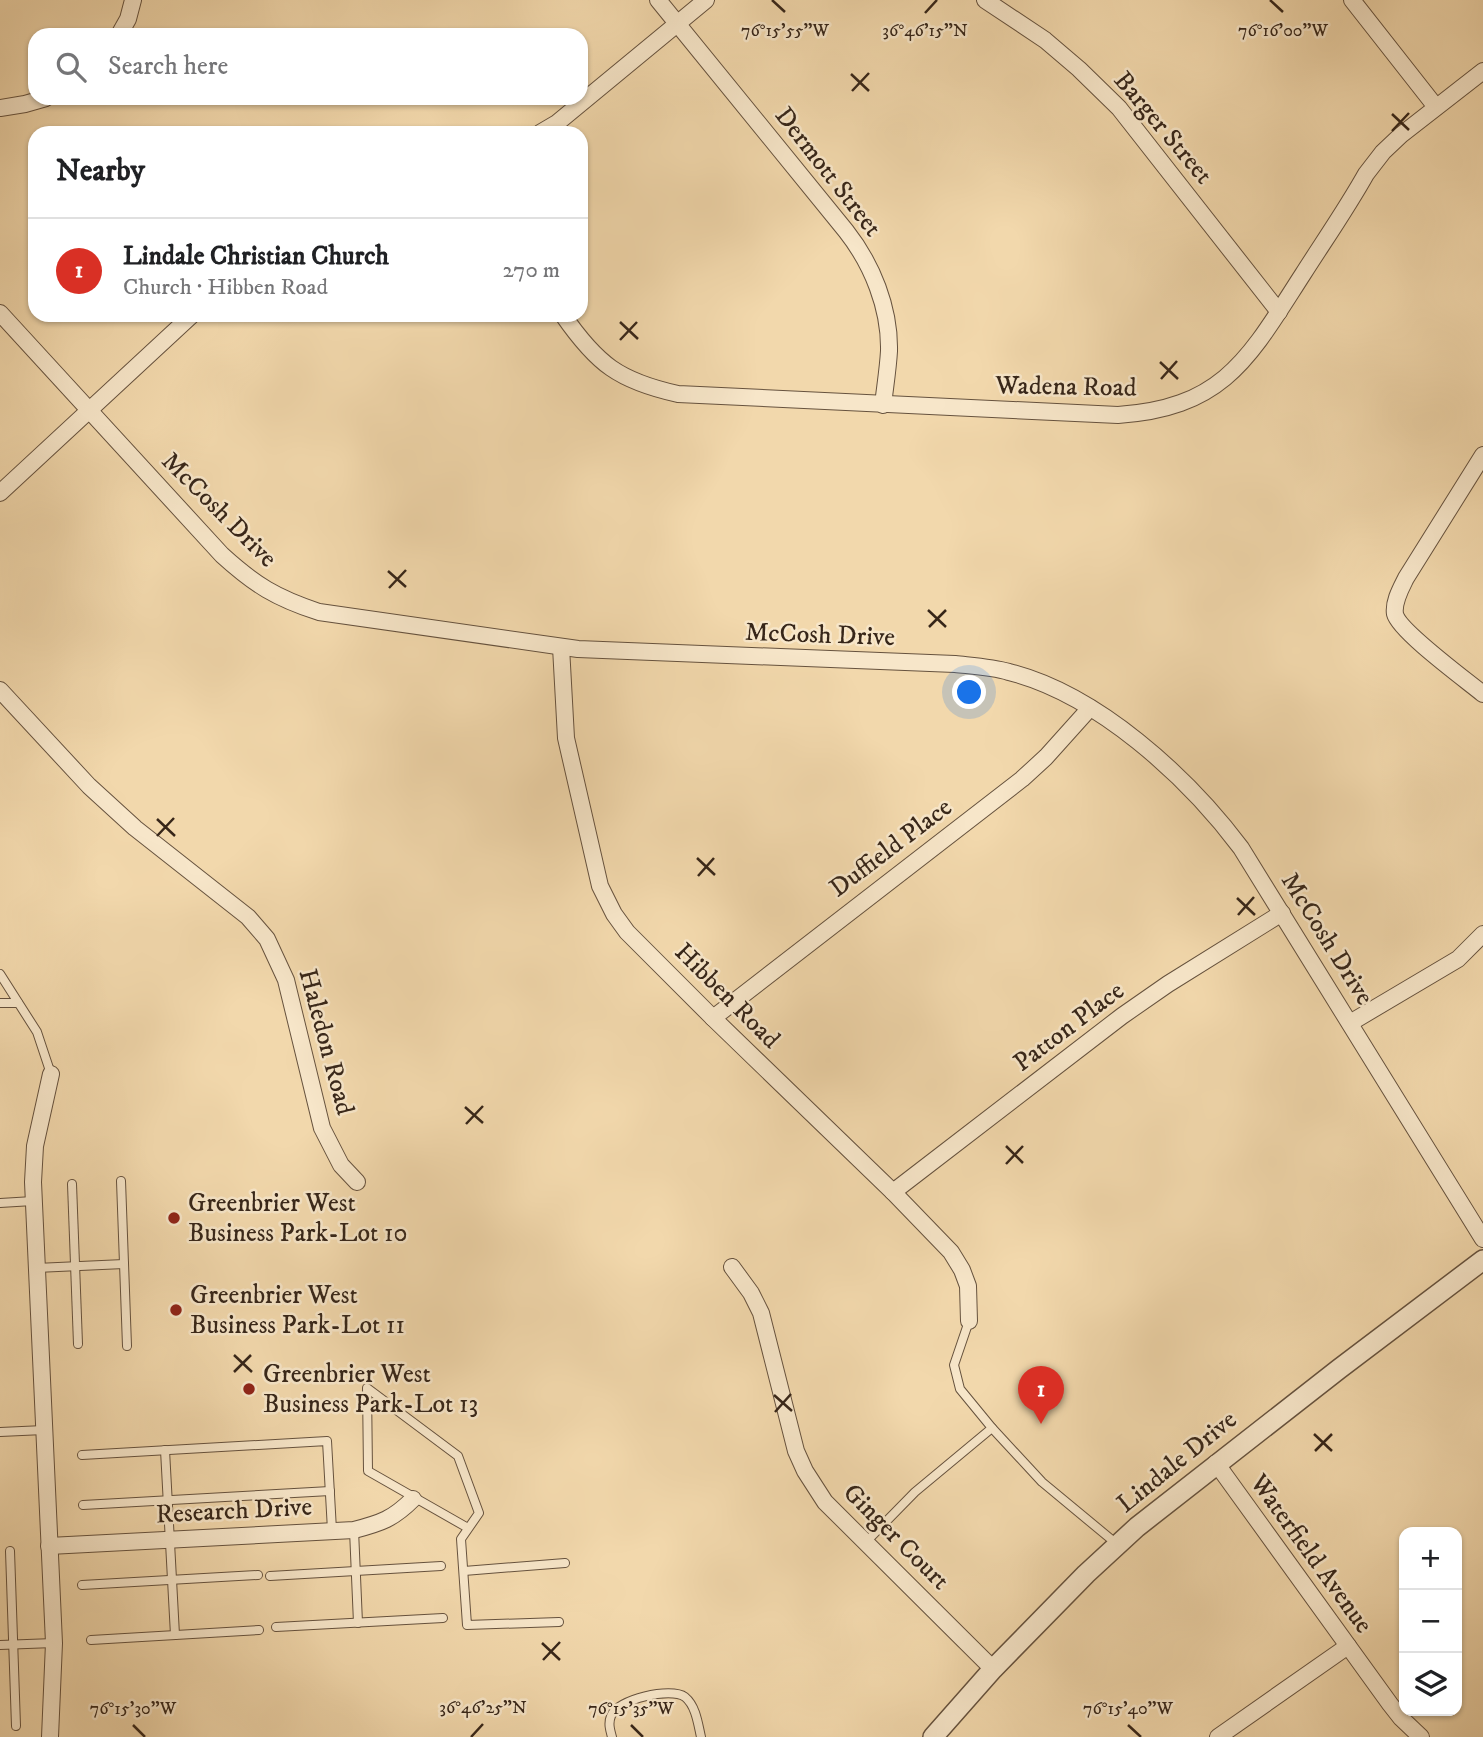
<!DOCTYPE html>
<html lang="en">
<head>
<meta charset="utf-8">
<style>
  body { margin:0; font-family:"IM FELL DW Pica",serif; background:#f2f2f2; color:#202124 }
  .controls { position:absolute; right:21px; bottom:21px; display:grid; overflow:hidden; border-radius:14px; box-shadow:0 2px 5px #0004 }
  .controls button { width:63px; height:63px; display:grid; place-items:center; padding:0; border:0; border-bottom:2px solid #e0e0e0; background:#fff; color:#202124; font:35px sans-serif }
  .you { position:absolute; left:970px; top:693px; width:24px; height:24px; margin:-18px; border:5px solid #fff; border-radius:50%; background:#1a73e8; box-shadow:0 0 0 10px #1a73e833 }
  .badge { display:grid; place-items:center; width:46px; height:46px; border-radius:50%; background:#d93025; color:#fff; font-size:23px; font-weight:700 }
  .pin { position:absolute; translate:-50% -58px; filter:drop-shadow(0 2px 4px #0008) }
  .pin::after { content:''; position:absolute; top:37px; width:24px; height:21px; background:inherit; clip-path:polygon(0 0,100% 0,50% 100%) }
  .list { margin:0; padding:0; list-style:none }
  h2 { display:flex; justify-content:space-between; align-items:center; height:91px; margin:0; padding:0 28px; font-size:30px }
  h2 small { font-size:23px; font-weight:400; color:#757577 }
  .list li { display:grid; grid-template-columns:46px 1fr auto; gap:21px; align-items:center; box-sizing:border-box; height:105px; padding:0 28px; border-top:2px solid #e0e0e0 }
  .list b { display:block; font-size:26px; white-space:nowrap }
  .list p { margin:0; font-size:23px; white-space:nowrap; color:#757577 }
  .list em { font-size:23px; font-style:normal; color:#757577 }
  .icon { flex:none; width:38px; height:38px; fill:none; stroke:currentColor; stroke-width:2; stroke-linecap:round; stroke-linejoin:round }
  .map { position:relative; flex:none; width:1483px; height:1737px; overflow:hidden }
  .search { position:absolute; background:#fff; box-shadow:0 2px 5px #0004; left:28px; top:28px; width:560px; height:77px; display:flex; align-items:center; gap:18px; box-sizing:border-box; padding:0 24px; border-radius:21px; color:#757577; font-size:26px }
  .panel { position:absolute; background:#fff; box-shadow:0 2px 5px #0004; left:28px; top:126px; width:560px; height:196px; border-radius:21px }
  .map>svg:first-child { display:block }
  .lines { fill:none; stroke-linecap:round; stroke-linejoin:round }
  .service-casing { stroke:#66523e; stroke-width:10 }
  .minor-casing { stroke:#66523e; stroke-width:18 }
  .tertiary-casing { stroke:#66523e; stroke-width:22 }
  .service { stroke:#f7e6c9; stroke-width:8 }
  .minor { stroke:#f7e6c9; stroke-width:16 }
  .tertiary { stroke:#f7e6c9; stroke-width:19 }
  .ticks { fill:none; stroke:#372619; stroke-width:2.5 }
  .poi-dot { fill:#8f2418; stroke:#f7e6c9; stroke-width:2.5 }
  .labels { text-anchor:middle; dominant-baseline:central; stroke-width:5; stroke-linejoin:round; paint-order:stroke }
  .street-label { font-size:26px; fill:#372619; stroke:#f7e6c9 }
  .poi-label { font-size:26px; fill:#372619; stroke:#f7e6c9; text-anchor:start }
  .ticks-label { font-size:18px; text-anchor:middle; fill:#372619; stroke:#f7e6c9; stroke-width:5; stroke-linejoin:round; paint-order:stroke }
</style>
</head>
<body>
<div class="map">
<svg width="1483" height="1737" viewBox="0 0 1483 1737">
  <rect width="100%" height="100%" fill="#f2d8ac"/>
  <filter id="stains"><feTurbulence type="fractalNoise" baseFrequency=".00286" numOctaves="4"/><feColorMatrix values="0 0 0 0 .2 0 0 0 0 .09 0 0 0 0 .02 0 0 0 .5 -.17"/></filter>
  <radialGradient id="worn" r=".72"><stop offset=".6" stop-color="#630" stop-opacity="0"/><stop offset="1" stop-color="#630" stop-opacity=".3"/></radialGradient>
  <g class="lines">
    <defs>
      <g id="service">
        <polyline points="0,974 37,1032 51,1074"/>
        <polyline points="0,1003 18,1003"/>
        <polyline points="121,1181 127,1346"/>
        <polyline points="72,1184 78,1344"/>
        <polyline points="0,1203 33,1201"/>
        <polyline points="36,1268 124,1264"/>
        <polyline points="969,1321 954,1365 960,1389 992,1428"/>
        <polyline points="0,1432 44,1430"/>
        <polyline points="165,1450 175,1635"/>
        <polyline points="82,1455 327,1441 332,1530"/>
        <polyline points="83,1505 330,1491"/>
        <polyline points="468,1528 368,1471 367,1388 458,1456 479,1513 461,1539 467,1625 559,1622"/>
        <polyline points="354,1530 358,1623"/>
        <polyline points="865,1543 915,1492 992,1428 1042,1482 1118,1545"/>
        <polyline points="10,1551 16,1726"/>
        <polyline points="464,1571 565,1563"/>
        <polyline points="270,1576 441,1566"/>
        <polyline points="82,1585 258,1575"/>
        <polyline points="276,1627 443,1618"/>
        <polyline points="91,1640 259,1630"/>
        <polyline points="0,1645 54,1643"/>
        <path d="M 612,1737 C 610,1730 608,1723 611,1716 C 617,1699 671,1687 685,1697 C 696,1706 698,1724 701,1737"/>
      </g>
      <g id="minor">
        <path d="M 658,0 L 846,231 C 872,264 890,308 889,351 C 888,369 885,387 883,405"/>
        <polyline points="985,0 1045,40 1079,69 1119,108 1279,312"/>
        <polyline points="1352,0 1436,107"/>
        <polyline points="119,35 128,19 133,0"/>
        <polyline points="0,108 25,104 46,98"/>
        <polyline points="540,133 557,123 706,0"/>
        <path d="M 0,313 L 222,555 C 255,585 276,598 319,612 L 578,649 L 955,664 C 973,666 992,667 1009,672 C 1097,694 1187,776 1241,848 L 1483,1239"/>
        <path d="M 563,315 C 597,364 619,381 678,394 L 1118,415 C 1225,408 1250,356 1303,274 C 1324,241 1347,208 1366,174 L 1383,152 L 1401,135 L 1483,71"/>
        <path d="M 1483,455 L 1406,578 C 1401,588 1393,602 1395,614 C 1399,631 1466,680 1483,694"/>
        <polyline points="0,493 192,315"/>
        <polyline points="561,647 566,738 600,886 614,914 627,932 713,1018 893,1192 951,1252 962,1270 968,1286 969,1321"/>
        <polyline points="0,690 89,786 135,828 248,917 267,939 286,980 322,1128 341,1165 357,1182"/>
        <polyline points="713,1018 1022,779 1046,757 1090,708"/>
        <polyline points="1350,1023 1458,959 1483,934"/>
        <polyline points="893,1192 1122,1016 1168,984 1282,913"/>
        <polyline points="732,1267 751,1293 761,1313 796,1451 805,1471 825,1502 993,1669"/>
        <polyline points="1216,1463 1390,1704 1401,1718 1421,1737"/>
        <path d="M 49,1546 L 354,1530 C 381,1523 393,1519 413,1499"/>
        <polyline points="50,1737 54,1643 33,1182 35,1146 51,1074"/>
        <polyline points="1218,1737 1348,1646"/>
      </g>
      <polyline id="tertiary" points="933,1737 993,1669 1086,1574 1137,1527 1339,1369 1483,1260"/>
    </defs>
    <use href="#service" class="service-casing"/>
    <use href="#minor" class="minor-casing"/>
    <use href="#tertiary" class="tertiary-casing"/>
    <use href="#service" class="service"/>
    <use href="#minor" class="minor"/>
    <use href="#tertiary" class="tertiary"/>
  </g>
  <path class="ticks" d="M 772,0 L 785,12M 1270,0 L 1283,12M 925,13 L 937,0M 851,74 L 869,91M 852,91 L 869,73M 1392,114 L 1409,130M 1392,131 L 1409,113M 620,322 L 638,339M 620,340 L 637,322M 1160,362 L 1178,379M 1161,379 L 1177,361M 388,571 L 406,587M 389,588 L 406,570M 928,610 L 946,627M 929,627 L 946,610M 157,819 L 175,836M 157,836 L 174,818M 697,858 L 715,875M 698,876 L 714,858M 1237,898 L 1255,915M 1238,915 L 1254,897M 465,1107 L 483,1123M 466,1124 L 483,1106M 1006,1146 L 1023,1163M 1006,1164 L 1023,1146M 234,1355 L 252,1372M 234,1372 L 251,1355M 774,1395 L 792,1411M 775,1412 L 791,1394M 1314,1434 L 1332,1451M 1315,1451 L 1332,1434M 542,1643 L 560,1660M 543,1660 L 560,1642M 133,1725 L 145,1737M 631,1725 L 643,1737M 1128,1725 L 1141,1737M 471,1737 L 483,1724"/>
  <g class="poi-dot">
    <circle cx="174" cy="1218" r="7"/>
    <circle cx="176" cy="1310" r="7"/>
    <circle cx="249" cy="1389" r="7"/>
  </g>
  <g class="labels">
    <g class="street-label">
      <text transform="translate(1163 128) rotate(50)">Barger Street</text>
      <text transform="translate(828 172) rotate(52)">Dermott Street</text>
      <text transform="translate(1066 387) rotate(1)">Wadena Road</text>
      <text transform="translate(219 510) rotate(45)">McCosh Drive</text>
      <text transform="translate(820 635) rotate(2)">McCosh Drive</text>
      <text transform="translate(891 848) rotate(-37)">Duffield Place</text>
      <text transform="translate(1327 939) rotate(58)">McCosh Drive</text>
      <text transform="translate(727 996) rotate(45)">Hibben Road</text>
      <text transform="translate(1069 1027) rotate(-37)">Patton Place</text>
      <text transform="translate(326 1042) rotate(75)">Haledon Road</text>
      <text transform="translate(1177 1462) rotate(-39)">Lindale Drive</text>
      <text transform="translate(234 1511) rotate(-3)">Research Drive</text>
      <text transform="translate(896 1537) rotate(45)">Ginger Court</text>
      <text transform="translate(1311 1554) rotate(54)">Waterfield Avenue</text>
    </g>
    <g class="poi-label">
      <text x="188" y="1203">Greenbrier West<tspan x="188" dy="30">Business Park-Lot 10</tspan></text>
      <text x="190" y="1295">Greenbrier West<tspan x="190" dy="30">Business Park-Lot 11</tspan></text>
      <text x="263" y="1374">Greenbrier West<tspan x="263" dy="30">Business Park-Lot 13</tspan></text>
    </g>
  </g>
  <g class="ticks-label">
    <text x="785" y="36">76°15'55"W</text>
    <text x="1283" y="36">76°16'00"W</text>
    <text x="925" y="36">36°46'15"N</text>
    <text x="483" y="1713">36°46'25"N</text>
    <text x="133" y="1714">76°15'30"W</text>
    <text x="631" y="1714">76°15'35"W</text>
    <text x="1128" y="1714">76°15'40"W</text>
  </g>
  <rect width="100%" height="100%" filter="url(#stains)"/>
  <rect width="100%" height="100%" fill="url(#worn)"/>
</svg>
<div class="controls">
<button>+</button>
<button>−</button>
<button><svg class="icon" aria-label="layers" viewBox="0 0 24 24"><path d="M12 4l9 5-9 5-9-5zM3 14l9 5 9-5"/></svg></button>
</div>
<div class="you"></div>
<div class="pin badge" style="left:1041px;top:1424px">1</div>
<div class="search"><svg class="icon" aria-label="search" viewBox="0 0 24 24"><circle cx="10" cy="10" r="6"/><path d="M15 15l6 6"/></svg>Search here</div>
<section class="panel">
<h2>Nearby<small></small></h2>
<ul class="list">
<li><span class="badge">1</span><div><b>Lindale Christian Church</b><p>Church · Hibben Road</p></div><em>270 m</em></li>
</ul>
</section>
</div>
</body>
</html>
